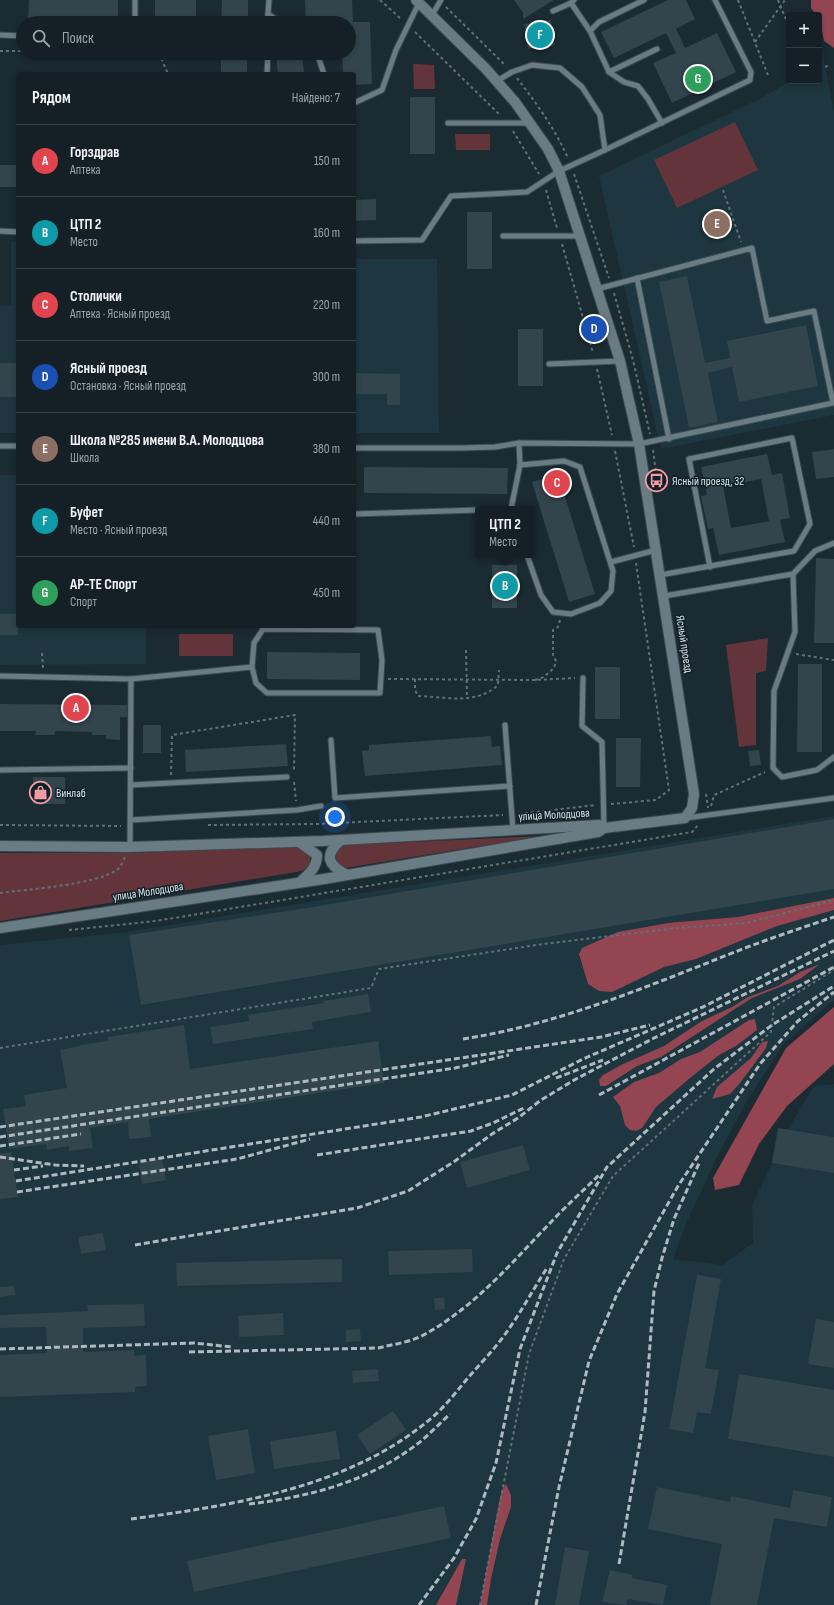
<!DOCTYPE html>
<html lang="ru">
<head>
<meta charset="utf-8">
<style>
  body { margin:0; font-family:"Sofia Sans Condensed",sans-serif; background:#212d32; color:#f1f3f6 }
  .controls { position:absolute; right:12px; top:12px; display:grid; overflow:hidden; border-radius:4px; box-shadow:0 2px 6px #0003 }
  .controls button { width:36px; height:36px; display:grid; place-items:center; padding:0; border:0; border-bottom:1px solid #333e43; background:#142026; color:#f1f3f6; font:20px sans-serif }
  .you { position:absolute; left:335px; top:817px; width:14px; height:14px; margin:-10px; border:3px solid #fff; border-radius:50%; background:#1a73e8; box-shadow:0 0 0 6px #1a73e833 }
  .badge { display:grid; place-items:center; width:26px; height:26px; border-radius:50%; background:#0b8043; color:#fff; font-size:13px; font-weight:700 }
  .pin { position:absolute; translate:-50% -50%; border:2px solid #fff; box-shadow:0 1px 4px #0006 }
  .popup { position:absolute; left:475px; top:506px; width:60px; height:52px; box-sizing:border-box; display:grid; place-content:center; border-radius:4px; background:#142026; filter:drop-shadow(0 1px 3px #0005); font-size:13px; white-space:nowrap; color:#9da3a7 }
  .popup b { font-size:15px; color:#f1f3f6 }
  .popup::after { content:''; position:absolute; left:50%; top:100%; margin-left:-8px; border:8px solid transparent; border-top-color:#142026 }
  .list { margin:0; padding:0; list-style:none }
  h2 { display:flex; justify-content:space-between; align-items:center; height:52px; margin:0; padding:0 16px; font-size:17px }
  h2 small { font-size:13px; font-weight:400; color:#9da3a7 }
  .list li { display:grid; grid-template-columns:26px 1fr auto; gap:12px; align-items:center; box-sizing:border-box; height:72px; padding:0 16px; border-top:1px solid #333e43 }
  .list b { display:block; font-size:15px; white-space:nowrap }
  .list p { margin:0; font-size:13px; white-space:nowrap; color:#9da3a7 }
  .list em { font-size:13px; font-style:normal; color:#9da3a7 }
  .icon { flex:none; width:22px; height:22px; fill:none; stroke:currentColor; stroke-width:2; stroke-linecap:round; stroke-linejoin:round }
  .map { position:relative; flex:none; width:834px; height:1605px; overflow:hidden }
  .search { position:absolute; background:#142026; box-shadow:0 2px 6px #0003; left:16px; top:16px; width:340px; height:44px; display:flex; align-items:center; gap:10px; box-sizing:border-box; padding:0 14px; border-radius:22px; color:#9da3a7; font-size:15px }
  .panel { position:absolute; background:#142026; box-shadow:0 2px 6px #0003; left:16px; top:72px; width:340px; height:556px; border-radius:4px }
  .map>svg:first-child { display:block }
  .built { fill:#1d363f }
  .green { fill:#63353b }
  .forest { fill:#934651 }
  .building { fill:#32444c; fill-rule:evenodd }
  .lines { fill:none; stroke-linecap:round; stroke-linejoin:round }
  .lane-casing { stroke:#3b494f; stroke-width:7 }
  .secondary-casing { stroke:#3b494f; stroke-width:12 }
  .path { stroke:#627177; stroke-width:2; stroke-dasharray:3 3; stroke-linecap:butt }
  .lane { stroke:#697c84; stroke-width:5 }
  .secondary { stroke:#697c84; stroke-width:10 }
  .rail { stroke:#aebabf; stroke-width:3; stroke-dasharray:6 3; stroke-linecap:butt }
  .labels { text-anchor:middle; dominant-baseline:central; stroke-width:3; stroke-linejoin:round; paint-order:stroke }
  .poi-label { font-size:12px; fill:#d7e1e6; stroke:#102128; text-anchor:start }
  .street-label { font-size:12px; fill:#d7e1e6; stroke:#102128 }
</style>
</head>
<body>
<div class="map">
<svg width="834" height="1605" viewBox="0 0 834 1605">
  <rect width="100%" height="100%" fill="#1a2b32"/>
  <g class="built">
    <polygon points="819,50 822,50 834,111 834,415 661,449 599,176 757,100 791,81 819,81"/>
    <polygon points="11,242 18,242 18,433 0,433 0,306 11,305"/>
    <polygon points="354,259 437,259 439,433 354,433"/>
    <polygon points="0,475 18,475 18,626 146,626 146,664 0,665"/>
    <polygon points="834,816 834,1000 783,1045 747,1101 720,1151 686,1224 673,1259 722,1265 753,1243 752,1205 772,1163 778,1128 788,1129 814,1086 834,1084 834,1605 0,1605 0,945 126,932"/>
  </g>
  <g class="green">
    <polygon points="413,64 434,65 435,89 414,89"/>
    <polygon points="735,122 758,170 677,208 654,160"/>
    <polygon points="455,134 490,134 490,150 456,150"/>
    <rect x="179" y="634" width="54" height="22"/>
    <polygon points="768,638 766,671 756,673 756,745 739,747 726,645"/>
    <path d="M 542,836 L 345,868 C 334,865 335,857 338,848 L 343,845 Z"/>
    <polygon points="298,845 310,855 310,865 302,871 0,921 0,853 137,853"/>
  </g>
  <g class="forest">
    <polygon points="811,0 834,0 834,48 824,41 819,15 816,15 811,8"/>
    <polygon points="834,898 834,910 777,926 696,959 664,967 612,992 599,991 588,984 579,954 582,948 618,932 668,923 738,917"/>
    <polygon points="820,964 800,979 752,998 661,1057 637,1066 606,1086 600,1086 599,1080 603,1075 621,1065 664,1046 702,1021 732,1007 748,997 778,986 800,972"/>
    <polygon points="834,1007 834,1064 787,1106 759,1144 739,1185 715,1190 713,1178 786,1048"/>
    <polygon points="755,1019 757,1030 736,1046 719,1055 690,1078 656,1107 642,1128 636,1131 630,1130 625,1125 620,1106 613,1097 634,1082 659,1073 681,1059 700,1052 749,1020"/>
    <polygon points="768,1041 766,1048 740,1083 730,1094 712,1099 717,1087 751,1058 762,1042"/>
    <polygon points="506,1484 511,1495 511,1507 500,1539 491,1579 487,1605 480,1605 499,1503 502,1490"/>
    <polygon points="462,1559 466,1559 456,1605 436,1605"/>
  </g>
  <g class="building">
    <polygon points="29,0 118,0 118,20 28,19"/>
    <rect x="155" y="0" width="41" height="23"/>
    <polygon points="222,0 248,0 248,23 221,23"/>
    <polygon points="305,0 352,0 353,22 370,22 372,84 354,85 354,74 343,74 342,53 349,53 349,23 341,23 341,20 306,22"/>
    <polygon points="514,0 554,0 523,19 523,13"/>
    <polygon points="668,0 686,0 695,19 676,29 685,48 717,33 736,72 672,103 653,63 676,53 666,33 614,58 601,32"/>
    <polygon points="551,20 555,45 528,49 524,24"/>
    <rect x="221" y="53" width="26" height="21"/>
    <polygon points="276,53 302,53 304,74 278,74"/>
    <rect x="410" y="97" width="25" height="57"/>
    <rect x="0" y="165" width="18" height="22"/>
    <polygon points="376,199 376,220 354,221 354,200"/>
    <rect x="467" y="212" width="25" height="57"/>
    <polygon points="687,276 705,363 730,358 727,341 806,325 818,386 739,402 732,367 708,373 718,422 689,428 659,282"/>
    <rect x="518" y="329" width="25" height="57"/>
    <rect x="0" y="363" width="18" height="34"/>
    <polygon points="354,373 400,374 400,405 387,405 387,394 354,394"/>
    <polygon points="834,449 834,477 816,479 812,452"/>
    <path d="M 767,454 L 772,475 L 782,473 L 790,518 L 780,520 L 785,542 L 719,555 L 713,528 L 708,529 L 701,496 L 707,495 L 701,467 ZM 761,479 L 769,521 L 731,528 L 723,486 Z"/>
    <polygon points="364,467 508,468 507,494 364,493"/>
    <polygon points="558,474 595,594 569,602 532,482"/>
    <polygon points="816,558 834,559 834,643 814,643"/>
    <rect x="492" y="565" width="25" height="43"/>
    <rect x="0" y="614" width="18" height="21"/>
    <polygon points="267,652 360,653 360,680 267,679"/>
    <polygon points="798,664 822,664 822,752 797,752"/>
    <rect x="595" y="667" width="25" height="52"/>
    <polygon points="0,704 127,705 127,717 120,717 120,740 106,739 106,735 92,735 92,732 55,731 55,735 35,735 36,731 0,731"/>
    <rect x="143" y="725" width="18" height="28"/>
    <polygon points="491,736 492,747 500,746 502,765 365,776 362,751 369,750 369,745"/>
    <polygon points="616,738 641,738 640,787 616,787"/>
    <polygon points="286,744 288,766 186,772 185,750"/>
    <polygon points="759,750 761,765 750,766 748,751"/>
    <rect x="33" y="777" width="32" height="27"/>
    <polygon points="834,819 834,889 141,1005 129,935 313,907"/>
    <polygon points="368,994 371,1012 312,1022 313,1029 213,1044 210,1027 249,1021 248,1015 324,1003 323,1001"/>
    <polygon points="184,1025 190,1069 378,1041 384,1083 149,1119 151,1137 129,1139 128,1122 90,1128 93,1148 69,1151 69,1146 47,1150 46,1144 9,1149 3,1109 26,1106 24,1095 67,1088 60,1050 80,1046 80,1045 108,1041 108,1037"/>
    <polygon points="778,1128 834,1137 834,1173 772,1163"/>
    <polygon points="523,1145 530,1170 467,1188 460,1162"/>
    <polygon points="11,1152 18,1197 0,1199 0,1154"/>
    <polygon points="162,1159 166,1180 142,1184 139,1162"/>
    <polygon points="103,1233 106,1250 81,1254 78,1237"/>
    <polygon points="472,1249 473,1272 389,1275 388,1251"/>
    <polygon points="342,1259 342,1282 177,1286 176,1263"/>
    <polygon points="697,1275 721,1279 705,1368 719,1370 711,1414 697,1412 693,1433 669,1429"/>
    <polygon points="14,1286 15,1295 0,1297 0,1287"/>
    <polygon points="434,1298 444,1298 445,1309 435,1310"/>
    <polygon points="144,1304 145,1326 83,1328 83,1352 134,1350 134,1356 146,1355 147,1386 135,1387 135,1392 0,1397 0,1355 47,1353 46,1327 0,1328 0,1315 88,1311 87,1305"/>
    <polygon points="283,1313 284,1335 239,1337 238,1316"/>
    <polygon points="816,1319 834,1322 834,1368 808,1364"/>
    <polygon points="360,1329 361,1341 346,1342 346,1330"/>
    <polygon points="378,1369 379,1381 353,1383 352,1371"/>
    <polygon points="739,1374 834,1390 834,1457 728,1439"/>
    <polygon points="393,1411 406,1430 370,1454 357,1435"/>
    <polygon points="248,1429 255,1473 216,1480 208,1436"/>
    <polygon points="336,1431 340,1459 274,1469 270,1441"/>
    <polygon points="657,1487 730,1502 731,1496 790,1508 793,1490 832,1497 827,1527 774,1518 757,1605 710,1605 722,1544 648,1529"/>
    <polygon points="444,1506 451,1538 194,1592 187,1561"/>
    <polygon points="565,1547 589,1551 579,1605 555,1605"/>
    <polygon points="610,1570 633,1575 632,1578 667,1585 663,1605 628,1599 626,1605 602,1602"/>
  </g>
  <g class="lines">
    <defs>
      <g id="lane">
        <polyline points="135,0 135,23"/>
        <polyline points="269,0 268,14 281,23"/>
        <polyline points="574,0 571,3 590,31"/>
        <polyline points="644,0 599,22 590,31 609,72 657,49"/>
        <polyline points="553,11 571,3"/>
        <polyline points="432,15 441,0"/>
        <polyline points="268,23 268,14"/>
        <polyline points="0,35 23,36"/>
        <polyline points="317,53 324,74"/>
        <polyline points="609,72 624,82 638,86 648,99 662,123"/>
        <polyline points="267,74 268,53"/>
        <polyline points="497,81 512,72 532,65 560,68 582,87 600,115 605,150"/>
        <polyline points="354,103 382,90 396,50 419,3"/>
        <polyline points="448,123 529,123"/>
        <polyline points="0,231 18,232"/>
        <polyline points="503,236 580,236"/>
        <polyline points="354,241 422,240 451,196 527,192 559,171 605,150 750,80 751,72 715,0"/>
        <polyline points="637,278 669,439"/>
        <polyline points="549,364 620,361"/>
        <polyline points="519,443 520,465 564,461 580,467 613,571 611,591 600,603 571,614 553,612 541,595 527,555"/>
        <polyline points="0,446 18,446"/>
        <polyline points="354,448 460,448 495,447 519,443 639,444 833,403 814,311 767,321 752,248 597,289"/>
        <polyline points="511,509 520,465"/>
        <polyline points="354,514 478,510"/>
        <polyline points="611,562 656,550"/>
        <polyline points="793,574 795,632 774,691 773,768 782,777 817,770 834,757"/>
        <polyline points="660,575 794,551 810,524 792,438 689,459 710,567"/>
        <polyline points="664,596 793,574 815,551 834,543"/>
        <polyline points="0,676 131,679 130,847"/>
        <polyline points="583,678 582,726 602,742 604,827"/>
        <polyline points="131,679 252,667 256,683 267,693 380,693 382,660 378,630 263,629 254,643 252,667"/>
        <polyline points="505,725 513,830"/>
        <polyline points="331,740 335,798 510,786"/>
        <polyline points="0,770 131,768"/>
        <polyline points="131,785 287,777"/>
        <polyline points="686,818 834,798"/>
        <polyline points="131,820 297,810 321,806"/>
      </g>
      <g id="secondary">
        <path d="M 341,840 C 323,856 328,865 347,875"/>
        <path d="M 299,842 L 317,855 C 317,868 309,874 300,882"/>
        <polyline points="0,846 130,847 323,841 599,825 604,828"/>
        <polyline points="0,928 324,879 598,832 604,828 685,818 692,808 694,794 639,444 620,361 559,171 548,149 515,102 486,69 416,0"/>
      </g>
    </defs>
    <use href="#lane" class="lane-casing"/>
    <use href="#secondary" class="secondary-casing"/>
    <g class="path">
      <polyline points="380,0 401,19"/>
      <polyline points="738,0 768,75"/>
      <polyline points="778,0 789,27"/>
      <polyline points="446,7 506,66"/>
      <polyline points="415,32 499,114"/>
      <polyline points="755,42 785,0"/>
      <polyline points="0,51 23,51"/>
      <polyline points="159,53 168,74"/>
      <polyline points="819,68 828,66"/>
      <path d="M 517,78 C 537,104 555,129 568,158"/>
      <polyline points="513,131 539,174"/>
      <polyline points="574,174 609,278"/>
      <polyline points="546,190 557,228"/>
      <polyline points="723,190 741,242"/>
      <polyline points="562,244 593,353"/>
      <polyline points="614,293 633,360 650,434"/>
      <polyline points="597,369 612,435"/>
      <polyline points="653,450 658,487"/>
      <polyline points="615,451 634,547"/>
      <polyline points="560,620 558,627 553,630 553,655 556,661 554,668 544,677 535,680 575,678"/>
      <polyline points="466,650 467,698"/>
      <polyline points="42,653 43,669"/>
      <polyline points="796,654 834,660"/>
      <polyline points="388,679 535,680"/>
      <path d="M 415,679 L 415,690 L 418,696 C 445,697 477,705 498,685 L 499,670"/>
      <polyline points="171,775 172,735 295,715 294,771"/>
      <polyline points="294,782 296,801"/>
      <polyline points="706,794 708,808"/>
      <polyline points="611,804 656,800 669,790 636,563"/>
      <polyline points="711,806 714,795 765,772"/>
      <polyline points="519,814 596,805"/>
      <polyline points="0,825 121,826"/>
      <polyline points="208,825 317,824 503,815"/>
      <path d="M 0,893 C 29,889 94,885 117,870 C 121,867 123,861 125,857"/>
      <polyline points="69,930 156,921 692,832 698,825"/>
      <polyline points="0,1048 371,988 379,969 543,944 678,928 747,923 834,900"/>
      <polyline points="480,1605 529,1354 564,1259 613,1176 771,1032 774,1007 834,970"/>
    </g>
    <use href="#lane" class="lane"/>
    <use href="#secondary" class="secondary"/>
    <g class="rail">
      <path d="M 463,1039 C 561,1024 653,984 745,948 C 774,937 804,927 834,917"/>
      <polyline points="556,1078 603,1060"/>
      <polyline points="599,1095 834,967"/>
      <polyline points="0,1127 601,1037 650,1025"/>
      <polyline points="0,1137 455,1068 509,1055"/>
      <polyline points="0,1146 81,1134"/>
      <polyline points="317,1155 471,1131 493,1123 526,1107"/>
      <polyline points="0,1157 55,1165 84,1166"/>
      <polyline points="14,1170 43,1166"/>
      <polyline points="16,1181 421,1117 512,1095 583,1059 703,1007 834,940"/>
      <polyline points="17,1192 237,1159 310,1139"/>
      <polyline points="135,1245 357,1208 408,1191 455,1161 492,1134 518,1118 541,1100 576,1079 654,1038 834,951"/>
      <polyline points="0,1349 194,1343 232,1347"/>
      <path d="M 189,1352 L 378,1348 C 394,1344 413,1342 427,1333 C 477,1305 514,1260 553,1220 C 568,1204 584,1190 599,1175"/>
      <path d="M 249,1504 C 309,1497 367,1482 416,1445 C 428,1436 439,1424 450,1414"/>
      <path d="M 131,1519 C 236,1505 353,1487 435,1415 C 447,1404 457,1391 467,1379 C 479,1365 492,1352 503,1337 C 519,1316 532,1291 547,1268"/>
      <polyline points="619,1564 645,1412 654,1291 662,1258 674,1219 700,1161"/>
      <polyline points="419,1605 454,1558 476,1519 496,1463 520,1349 557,1253 607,1167 714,1069 772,1025 834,986"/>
      <polyline points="536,1605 559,1487 589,1361 617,1294 678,1186 760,1064 798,1021 834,992"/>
    </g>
  </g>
  <defs>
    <symbol id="bus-ring" viewBox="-11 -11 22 22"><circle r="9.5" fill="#102128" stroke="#f49aa4" stroke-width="1.5"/><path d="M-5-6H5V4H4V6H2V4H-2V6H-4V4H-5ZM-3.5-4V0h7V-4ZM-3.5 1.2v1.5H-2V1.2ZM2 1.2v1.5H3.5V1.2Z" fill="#f49aa4"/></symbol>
    <symbol id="shop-ring" viewBox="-11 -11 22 22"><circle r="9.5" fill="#102128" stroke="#f49aa4" stroke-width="1.5"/><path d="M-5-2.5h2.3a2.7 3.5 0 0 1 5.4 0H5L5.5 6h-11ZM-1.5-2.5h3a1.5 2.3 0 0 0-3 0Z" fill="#f49aa4"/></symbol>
  </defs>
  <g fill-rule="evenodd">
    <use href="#bus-ring" x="644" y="468" width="25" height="25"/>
    <use href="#shop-ring" x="28" y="780" width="25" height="25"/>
  </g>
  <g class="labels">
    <g class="poi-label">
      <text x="672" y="481">Ясный проезд, 32</text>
      <text x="56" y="793">Винлаб</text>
    </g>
    <g class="street-label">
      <text transform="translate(684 644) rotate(81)">Ясный проезд</text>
      <text transform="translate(554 815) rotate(-3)">улица Молодцова</text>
      <text transform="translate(148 892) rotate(-9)">улица Молодцова</text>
    </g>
  </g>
</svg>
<div class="controls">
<button>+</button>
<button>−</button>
</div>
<div class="you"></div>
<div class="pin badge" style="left:76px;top:708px;background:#e0444e">A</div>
<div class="pin badge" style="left:505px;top:586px;background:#0f9aa8">B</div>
<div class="popup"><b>ЦТП 2</b>Место</div>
<div class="pin badge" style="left:557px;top:483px;background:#e0444e">C</div>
<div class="pin badge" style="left:594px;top:329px;background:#1a4fb4">D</div>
<div class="pin badge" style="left:717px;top:224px;background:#8d6e63">E</div>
<div class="pin badge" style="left:540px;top:35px;background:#0f9aa8">F</div>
<div class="pin badge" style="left:698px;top:79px;background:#2e9e5b">G</div>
<div class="search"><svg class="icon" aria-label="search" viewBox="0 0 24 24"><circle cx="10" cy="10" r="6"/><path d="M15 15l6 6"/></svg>Поиск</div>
<section class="panel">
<h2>Рядом<small>Найдено: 7</small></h2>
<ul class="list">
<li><span class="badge" style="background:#e0444e">A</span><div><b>Горздрав</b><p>Аптека</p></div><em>150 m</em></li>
<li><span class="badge" style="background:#0f9aa8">B</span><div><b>ЦТП 2</b><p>Место</p></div><em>160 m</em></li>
<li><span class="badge" style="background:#e0444e">C</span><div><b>Столички</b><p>Аптека · Ясный проезд</p></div><em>220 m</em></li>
<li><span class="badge" style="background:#1a4fb4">D</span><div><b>Ясный проезд</b><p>Остановка · Ясный проезд</p></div><em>300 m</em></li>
<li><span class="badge" style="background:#8d6e63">E</span><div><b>Школа №285 имени В.А. Молодцова</b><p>Школа</p></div><em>380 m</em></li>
<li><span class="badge" style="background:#0f9aa8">F</span><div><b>Буфет</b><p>Место · Ясный проезд</p></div><em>440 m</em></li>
<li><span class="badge" style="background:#2e9e5b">G</span><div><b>АР-ТЕ Спорт</b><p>Спорт</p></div><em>450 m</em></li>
</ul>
</section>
</div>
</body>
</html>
